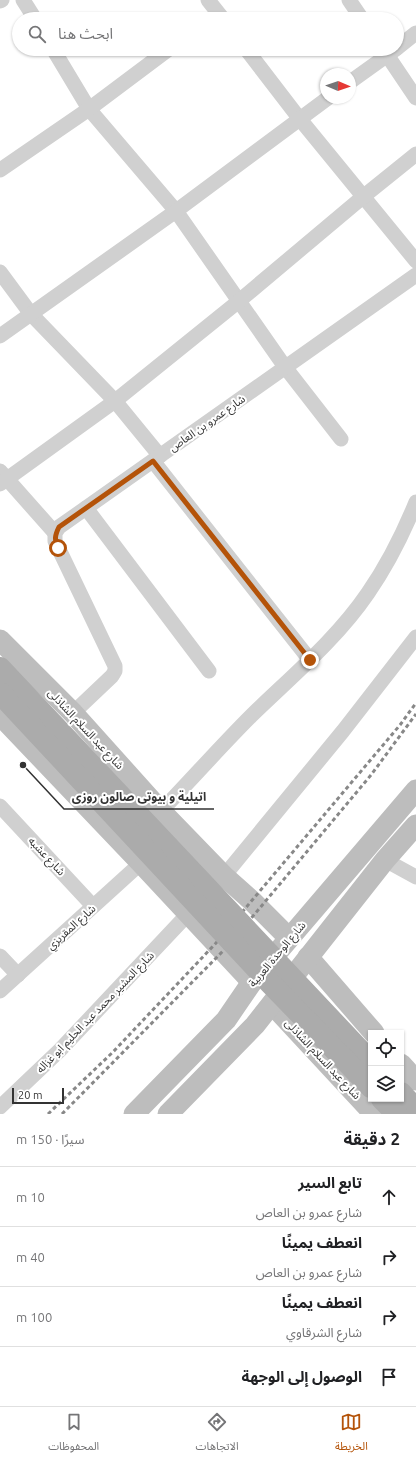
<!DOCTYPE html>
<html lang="ar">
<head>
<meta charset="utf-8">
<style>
  body { margin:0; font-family:Ubuntu,"Noto Sans Arabic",sans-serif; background:#f6f6f6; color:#202124; direction:rtl }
  .controls { position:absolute; right:12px; bottom:12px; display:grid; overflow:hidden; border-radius:0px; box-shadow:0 1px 3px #0004 }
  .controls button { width:36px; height:36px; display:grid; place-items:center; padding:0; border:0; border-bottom:1px solid #e0e0e0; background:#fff; color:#202124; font:20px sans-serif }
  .compass { position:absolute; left:320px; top:68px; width:36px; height:36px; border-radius:50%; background:#fff; box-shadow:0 1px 3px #0004; rotate:92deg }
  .scale { position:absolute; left:12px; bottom:10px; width:52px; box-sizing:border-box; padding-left:4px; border:2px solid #333; border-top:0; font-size:11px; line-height:14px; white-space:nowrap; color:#333; -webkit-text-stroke:3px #fff; paint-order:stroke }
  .stop { position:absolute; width:12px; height:12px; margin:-9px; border:3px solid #b45309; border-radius:50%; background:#fff }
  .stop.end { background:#b45309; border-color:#fff; box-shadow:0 1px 4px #0008 }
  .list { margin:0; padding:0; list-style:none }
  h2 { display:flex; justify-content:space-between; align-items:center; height:52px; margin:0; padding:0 16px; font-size:17px }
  h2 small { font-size:13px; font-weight:400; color:#757577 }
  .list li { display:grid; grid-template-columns:26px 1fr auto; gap:12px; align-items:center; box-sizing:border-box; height:60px; padding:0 16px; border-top:1px solid #e0e0e0 }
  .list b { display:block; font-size:15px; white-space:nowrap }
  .list p { margin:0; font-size:13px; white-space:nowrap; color:#757577 }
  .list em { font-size:13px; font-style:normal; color:#757577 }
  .icon { flex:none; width:22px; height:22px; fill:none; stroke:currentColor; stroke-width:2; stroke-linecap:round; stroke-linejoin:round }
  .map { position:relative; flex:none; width:416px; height:1114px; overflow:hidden; direction:ltr }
  .search { position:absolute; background:#fff; box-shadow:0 1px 3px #0004; left:12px; right:12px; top:12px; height:44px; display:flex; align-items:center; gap:10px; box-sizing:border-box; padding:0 14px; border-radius:22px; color:#757577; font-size:15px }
  .sheet { height:292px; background:#fff }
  nav { display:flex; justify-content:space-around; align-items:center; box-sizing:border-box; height:56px; border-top:1px solid #e0e0e0; background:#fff; font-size:11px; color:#757577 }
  nav a { display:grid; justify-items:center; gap:2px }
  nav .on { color:#b45309 }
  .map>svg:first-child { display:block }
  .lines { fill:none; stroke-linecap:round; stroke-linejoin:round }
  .street { stroke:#d0d0d0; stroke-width:15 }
  .secondary { stroke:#bdbdbd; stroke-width:21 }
  .primary { stroke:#ababab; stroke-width:22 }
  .rail { stroke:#888; stroke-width:3; stroke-dasharray:4 3; stroke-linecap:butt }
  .primary-bridge { stroke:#ababab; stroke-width:22 }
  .route { stroke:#b45309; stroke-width:5 }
  .labels { text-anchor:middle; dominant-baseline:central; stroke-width:4; stroke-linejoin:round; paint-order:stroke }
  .street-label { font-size:11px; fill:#333; stroke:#fff }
  .leader { fill:none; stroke:#333; stroke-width:1.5 }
  .callout-dot { fill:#333; stroke:#fff; stroke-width:1.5 }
  .callout-label { font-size:12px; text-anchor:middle; font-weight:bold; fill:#333; stroke:#fff; stroke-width:4; stroke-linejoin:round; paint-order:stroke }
</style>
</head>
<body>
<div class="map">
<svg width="416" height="1114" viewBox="0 0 416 1114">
  <rect width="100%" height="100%" fill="#fff"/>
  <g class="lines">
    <g class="street">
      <polyline points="23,0 35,19"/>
      <polyline points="208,0 223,19"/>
      <polyline points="349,0 362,19"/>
      <polyline points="0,1 2,0"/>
      <polyline points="397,48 416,33"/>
      <polyline points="53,49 89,109 176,211 285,367 341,439"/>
      <polyline points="246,49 299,118 416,261"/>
      <polyline points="383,49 416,98"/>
      <polyline points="350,82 396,49"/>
      <polyline points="0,170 89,109 169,49"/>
      <polyline points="0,272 31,314 115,401 160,456"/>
      <polyline points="0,336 176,211 328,98"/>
      <polyline points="153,461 310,660"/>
      <polyline points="0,471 55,533"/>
      <polyline points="0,484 115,401 239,301 364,196 416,154"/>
      <polyline points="86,508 209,671"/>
      <polyline points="73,713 112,676 115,671 115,666 55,541 55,533 59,527 416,275"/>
      <polyline points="0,806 93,906"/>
      <path d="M 161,811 C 191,780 220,747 251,716 C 291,677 336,640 368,593 C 388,564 403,534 416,502"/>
      <polyline points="385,860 416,877"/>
      <polyline points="224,876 343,731 416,637"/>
      <polyline points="0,956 18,975"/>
      <polyline points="0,991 141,863"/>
      <polyline points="0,1107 60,1050 188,914"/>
    </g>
    <g class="secondary">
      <polyline points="0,640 73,713 161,811 224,876 252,901 289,938"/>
      <polyline points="0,715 141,863 252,982"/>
      <polyline points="308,957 374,1033"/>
      <polyline points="272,1004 374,1114"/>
      <polyline points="401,1064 416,1080"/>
      <polyline points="134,1114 226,1020 252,982 416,790"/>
      <polyline points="168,1114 255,1025 385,860 416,825"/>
    </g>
    <polyline class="primary" points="401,1093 416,1109"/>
    <g class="rail">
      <polyline points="48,1114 113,1052 216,943 400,725 416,703"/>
      <polyline points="62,1114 223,951 259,909 371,775 416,714"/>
    </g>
    <g class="primary-bridge">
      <polyline points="0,668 371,1062"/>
      <polyline points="0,693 270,983 371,1087"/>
      <polyline points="382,1099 397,1114"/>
    </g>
  </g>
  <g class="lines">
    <path class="route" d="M 58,548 C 54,540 55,535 59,527 L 153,461 L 310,660"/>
  </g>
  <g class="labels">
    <g class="street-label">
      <text transform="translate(207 423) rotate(-35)">شارع عمرو بن العاص</text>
      <text transform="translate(86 729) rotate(47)">شارع عبد السلام الشاذلى</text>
      <text transform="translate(47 856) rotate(47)">شارع عشبه</text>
      <text transform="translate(71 927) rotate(-42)">شارع المقريزي</text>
      <text transform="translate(277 954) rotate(-50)">شارع الوحدة العربية</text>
      <text transform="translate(95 1012) rotate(-46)">شارع المشير محمد عبد الحليم ابو غزاله</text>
      <text transform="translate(323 1059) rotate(47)">شارع عبد السلام الشاذلى</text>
    </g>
  </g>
  <path class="leader" d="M23 765L64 809H214"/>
  <circle class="callout-dot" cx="23" cy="765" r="4"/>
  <g class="callout-label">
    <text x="139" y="801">اتيلية و بيوتى صالون روزى</text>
  </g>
</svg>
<div class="controls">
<button><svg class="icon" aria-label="locate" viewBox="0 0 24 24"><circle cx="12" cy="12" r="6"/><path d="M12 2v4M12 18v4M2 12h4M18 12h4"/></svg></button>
<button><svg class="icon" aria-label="layers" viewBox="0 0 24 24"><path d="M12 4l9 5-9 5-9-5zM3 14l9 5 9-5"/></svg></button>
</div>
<svg class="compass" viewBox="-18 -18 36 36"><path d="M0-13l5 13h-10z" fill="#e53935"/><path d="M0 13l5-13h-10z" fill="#757577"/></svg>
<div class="scale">20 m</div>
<div class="stop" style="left:58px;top:548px"></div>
<div class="stop end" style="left:310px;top:660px"></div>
<div class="search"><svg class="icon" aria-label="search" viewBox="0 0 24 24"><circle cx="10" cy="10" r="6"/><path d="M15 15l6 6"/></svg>ابحث هنا</div>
</div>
<section class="sheet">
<h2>2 دقيقة<small>سيرًا · 150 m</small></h2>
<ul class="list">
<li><svg class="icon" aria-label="ahead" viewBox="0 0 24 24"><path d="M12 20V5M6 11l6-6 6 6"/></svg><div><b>تابع السير</b><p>شارع عمرو بن العاص</p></div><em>10 m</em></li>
<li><svg class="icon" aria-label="right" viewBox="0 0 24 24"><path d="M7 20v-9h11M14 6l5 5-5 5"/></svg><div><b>انعطف يمينًا</b><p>شارع عمرو بن العاص</p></div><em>40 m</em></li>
<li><svg class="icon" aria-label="right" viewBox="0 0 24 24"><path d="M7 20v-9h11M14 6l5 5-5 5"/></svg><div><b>انعطف يمينًا</b><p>شارع الشرقاوي</p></div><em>100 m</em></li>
<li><svg class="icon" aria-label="arrive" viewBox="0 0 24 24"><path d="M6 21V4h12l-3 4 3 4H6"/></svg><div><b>الوصول إلى الوجهة</b></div></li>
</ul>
</section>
<nav>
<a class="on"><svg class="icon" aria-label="map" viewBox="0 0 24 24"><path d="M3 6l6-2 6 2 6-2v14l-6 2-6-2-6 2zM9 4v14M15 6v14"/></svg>الخريطة</a>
<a><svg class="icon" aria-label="directions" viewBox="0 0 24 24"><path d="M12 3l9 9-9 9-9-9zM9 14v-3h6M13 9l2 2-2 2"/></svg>الاتجاهات</a>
<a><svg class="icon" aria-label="saved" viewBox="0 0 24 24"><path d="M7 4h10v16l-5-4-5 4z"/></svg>المحفوظات</a>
</nav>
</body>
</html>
